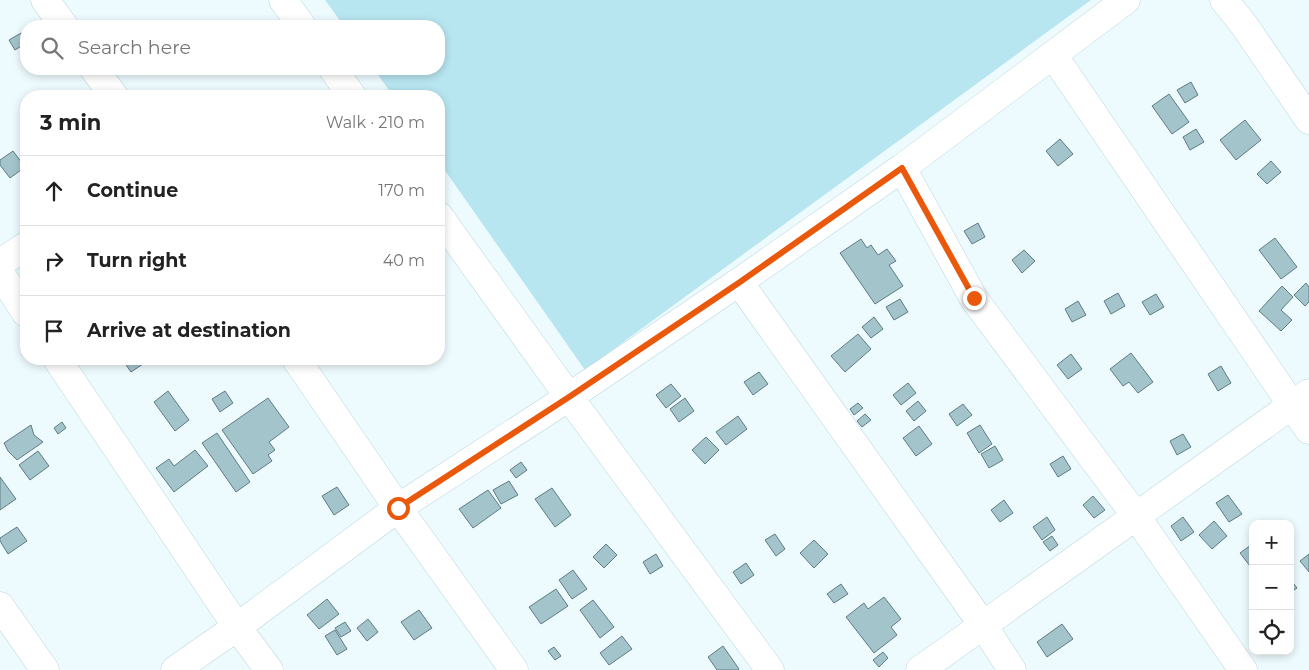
<!DOCTYPE html>
<html lang="en">
<head>
<meta charset="utf-8">
<style>
  body { margin:0; font-family:Montserrat,sans-serif; background:#f6f6f6; color:#222 }
  .controls { position:absolute; right:15px; bottom:15px; display:grid; overflow:hidden; border-radius:10px; box-shadow:0 2px 8px #0003 }
  .controls button { width:45px; height:45px; display:grid; place-items:center; padding:0; border:0; border-bottom:1px solid #e0e0e0; background:#fff; color:#222; font:25px sans-serif }
  .stop { position:absolute; width:15px; height:15px; margin:-11px; border:4px solid #ea580c; border-radius:50%; background:#fff }
  .stop.end { background:#ea580c; border-color:#fff; box-shadow:0 1px 5px #0008 }
  .list { margin:0; padding:0; list-style:none }
  h2 { display:flex; justify-content:space-between; align-items:center; height:65px; margin:0; padding:0 20px; font-size:21px }
  h2 small { font-size:16px; font-weight:400; color:#767676 }
  .list li { display:grid; grid-template-columns:32px 1fr auto; gap:15px; align-items:center; box-sizing:border-box; height:70px; padding:0 20px; border-top:1px solid #e0e0e0 }
  .list b { display:block; font-size:19px; white-space:nowrap }
  .list em { font-size:16px; font-style:normal; color:#767676 }
  .icon { flex:none; width:28px; height:28px; fill:none; stroke:currentColor; stroke-width:2; stroke-linecap:round; stroke-linejoin:round }
  .map { position:relative; flex:none; width:1309px; height:670px; overflow:hidden }
  .search { position:absolute; background:#fff; box-shadow:0 2px 8px #0003; left:20px; top:20px; width:425px; height:55px; display:flex; align-items:center; gap:12px; box-sizing:border-box; padding:0 18px; border-radius:20px; color:#767676; font-size:19px }
  .panel { position:absolute; background:#fff; box-shadow:0 2px 8px #0003; left:20px; top:90px; width:425px; height:275px; border-radius:20px }
  .map>svg:first-child { display:block }
  .green { fill:#b7e5f0 }
  .building { fill:#a4c4cc; stroke:#5e7c83 }
  .lines { fill:none; stroke-linecap:round; stroke-linejoin:round }
  .minor-casing { stroke:#b7d7df; stroke-width:29 }
  .minor { stroke:#fff; stroke-width:28 }
  .route { stroke:#ea580c; stroke-width:6 }
</style>
</head>
<body>
<div class="map">
<svg width="1309" height="670" viewBox="0 0 1309 670">
  <rect width="100%" height="100%" fill="#eefbfe"/>
  <polygon class="green" points="325,0 1091,0 585,370 439,162 439,96 393,96 374,69 439,69 439,26 344,26"/>
  <g class="building">
    <polygon points="23,32 26,38 26,43 15,50 9,40"/>
    <polygon points="1191,82 1198,95 1185,103 1177,90"/>
    <polygon points="1169,94 1189,122 1172,134 1152,106"/>
    <polygon points="1245,120 1261,140 1236,160 1220,140"/>
    <polygon points="1196,129 1204,142 1190,150 1183,137"/>
    <polygon points="1060,139 1073,154 1058,166 1046,151"/>
    <polygon points="13,151 25,167 10,178 0,165 0,160"/>
    <polygon points="1271,161 1281,172 1267,184 1257,174"/>
    <polygon points="978,223 985,237 972,244 964,231"/>
    <polygon points="1275,238 1297,267 1281,279 1259,250"/>
    <polygon points="861,239 867,248 871,245 878,255 887,249 896,261 889,265 903,286 875,304 840,253"/>
    <polygon points="1024,250 1035,261 1022,273 1012,260"/>
    <polygon points="1306,283 1309,287 1309,302 1305,306 1294,295"/>
    <polygon points="1282,286 1293,297 1281,310 1292,320 1281,331 1259,311"/>
    <polygon points="1118,293 1125,306 1111,314 1104,301"/>
    <polygon points="1156,294 1164,307 1150,315 1142,302"/>
    <polygon points="900,299 908,312 894,320 886,307"/>
    <polygon points="1078,301 1086,315 1072,322 1065,309"/>
    <polygon points="874,317 883,329 871,338 862,327"/>
    <polygon points="858,334 871,349 845,372 831,356"/>
    <polygon points="1131,353 1153,382 1138,393 1129,382 1123,386 1110,369"/>
    <polygon points="1071,354 1082,369 1068,379 1057,365"/>
    <polygon points="122,359 148,359 149,360 131,372"/>
    <polygon points="1221,366 1231,383 1218,391 1208,374"/>
    <polygon points="759,372 768,384 753,395 744,382"/>
    <polygon points="908,383 916,393 901,405 893,395"/>
    <polygon points="671,384 681,396 666,408 656,395"/>
    <polygon points="168,391 189,420 175,431 154,402"/>
    <polygon points="225,391 233,403 220,412 212,399"/>
    <polygon points="268,398 289,427 269,442 275,450 268,455 272,461 253,474 222,430"/>
    <polygon points="685,398 694,411 679,422 670,409"/>
    <polygon points="918,401 926,411 914,421 906,411"/>
    <polygon points="858,403 863,408 854,415 850,409"/>
    <polygon points="963,404 972,415 957,426 949,414"/>
    <polygon points="865,414 871,420 862,427 857,421"/>
    <polygon points="738,416 747,429 726,445 716,432"/>
    <polygon points="62,422 66,428 58,434 54,428"/>
    <polygon points="31,425 34,435 43,442 17,460 8,451 4,443"/>
    <polygon points="980,425 992,444 979,453 967,433"/>
    <polygon points="919,426 932,444 916,456 903,438"/>
    <polygon points="217,433 250,482 236,492 202,443"/>
    <polygon points="1183,434 1191,447 1177,455 1170,441"/>
    <polygon points="706,437 719,450 705,464 692,450"/>
    <polygon points="995,446 1003,460 989,468 981,454"/>
    <polygon points="195,450 208,466 174,492 156,468 169,459 174,466"/>
    <polygon points="38,451 49,466 30,480 19,465"/>
    <polygon points="1063,456 1071,469 1058,477 1050,464"/>
    <polygon points="521,462 527,470 516,478 510,470"/>
    <polygon points="0,477 16,499 0,510"/>
    <polygon points="509,481 518,495 501,504 493,490"/>
    <polygon points="337,487 349,505 334,515 322,496"/>
    <polygon points="552,488 571,515 555,527 535,499"/>
    <polygon points="488,490 501,508 473,528 459,509"/>
    <polygon points="1228,495 1242,514 1229,522 1216,503"/>
    <polygon points="1093,496 1105,510 1094,518 1083,505"/>
    <polygon points="1004,500 1013,513 1000,522 991,510"/>
    <polygon points="1047,517 1055,530 1042,540 1033,527"/>
    <polygon points="1183,517 1194,532 1181,541 1171,526"/>
    <polygon points="1214,521 1227,536 1212,549 1199,535"/>
    <polygon points="17,527 27,541 8,554 0,541 0,538"/>
    <polygon points="775,534 785,549 776,556 765,540"/>
    <polygon points="1052,536 1058,545 1050,551 1043,542"/>
    <polygon points="814,540 828,554 814,568 800,553"/>
    <polygon points="606,544 617,555 604,568 593,557"/>
    <polygon points="1251,545 1253,547 1253,564 1250,566 1240,553"/>
    <polygon points="656,554 663,566 650,574 643,562"/>
    <polygon points="1309,554 1309,572 1300,561"/>
    <polygon points="746,563 754,575 741,584 733,572"/>
    <polygon points="573,570 587,589 572,599 559,580"/>
    <polygon points="1290,579 1297,588 1290,593"/>
    <polygon points="841,584 848,594 834,603 827,594"/>
    <polygon points="556,589 568,606 541,624 529,607"/>
    <polygon points="884,597 901,619 891,627 897,635 874,653 846,617 864,603 868,609"/>
    <polygon points="327,599 339,614 319,629 307,615"/>
    <polygon points="593,600 614,627 600,638 580,610"/>
    <polygon points="419,610 432,628 414,640 401,622"/>
    <polygon points="368,619 378,632 367,641 357,628"/>
    <polygon points="345,622 351,631 341,637 335,628"/>
    <polygon points="1062,624 1073,639 1047,657 1037,642"/>
    <polygon points="335,630 347,649 337,655 325,636"/>
    <polygon points="622,636 632,649 609,665 600,653"/>
    <polygon points="723,646 739,669 738,670 717,670 708,657"/>
    <polygon points="554,647 561,656 555,660 548,651"/>
    <polygon points="883,652 888,658 879,667 873,660"/>
  </g>
  <g class="lines">
    <defs>
      <g id="minor">
        <polyline points="45,0 64,26"/>
        <polyline points="283,0 302,26"/>
        <polyline points="1224,0 1244,25 1309,120"/>
        <polyline points="1053,55 1309,430"/>
        <polyline points="94,69 114,96"/>
        <polyline points="333,69 352,96"/>
        <polyline points="902,168 974,299 1136,516 1243,670"/>
        <polyline points="439,216 569,397 770,670"/>
        <polyline points="0,263 26,246"/>
        <polyline points="0,273 26,313"/>
        <polyline points="739,282 983,625 1012,670"/>
        <polyline points="57,359 237,627 269,670"/>
        <polyline points="296,359 398,508 514,670"/>
        <polyline points="0,606 45,670"/>
        <polyline points="175,670 237,627 398,508 569,397 739,282 902,168 1126,0"/>
        <polyline points="920,670 1309,393"/>
      </g>
    </defs>
    <use href="#minor" class="minor-casing"/>
    <use href="#minor" class="minor"/>
  </g>
  <g class="lines">
    <polyline class="route" points="398,508 569,397 740,282 902,168 974,298"/>
  </g>
</svg>
<div class="controls">
<button>+</button>
<button>−</button>
<button><svg class="icon" aria-label="locate" viewBox="0 0 24 24"><circle cx="12" cy="12" r="6"/><path d="M12 2v4M12 18v4M2 12h4M18 12h4"/></svg></button>
</div>
<div class="stop" style="left:398px;top:508px"></div>
<div class="stop end" style="left:974px;top:298px"></div>
<div class="search"><svg class="icon" aria-label="search" viewBox="0 0 24 24"><circle cx="10" cy="10" r="6"/><path d="M15 15l6 6"/></svg>Search here</div>
<section class="panel">
<h2>3 min<small>Walk · 210 m</small></h2>
<ul class="list">
<li><svg class="icon" aria-label="ahead" viewBox="0 0 24 24"><path d="M12 20V5M6 11l6-6 6 6"/></svg><div><b>Continue</b></div><em>170 m</em></li>
<li><svg class="icon" aria-label="right" viewBox="0 0 24 24"><path d="M7 20v-9h11M14 6l5 5-5 5"/></svg><div><b>Turn right</b></div><em>40 m</em></li>
<li><svg class="icon" aria-label="arrive" viewBox="0 0 24 24"><path d="M6 21V4h12l-3 4 3 4H6"/></svg><div><b>Arrive at destination</b></div></li>
</ul>
</section>
</div>
</body>
</html>
